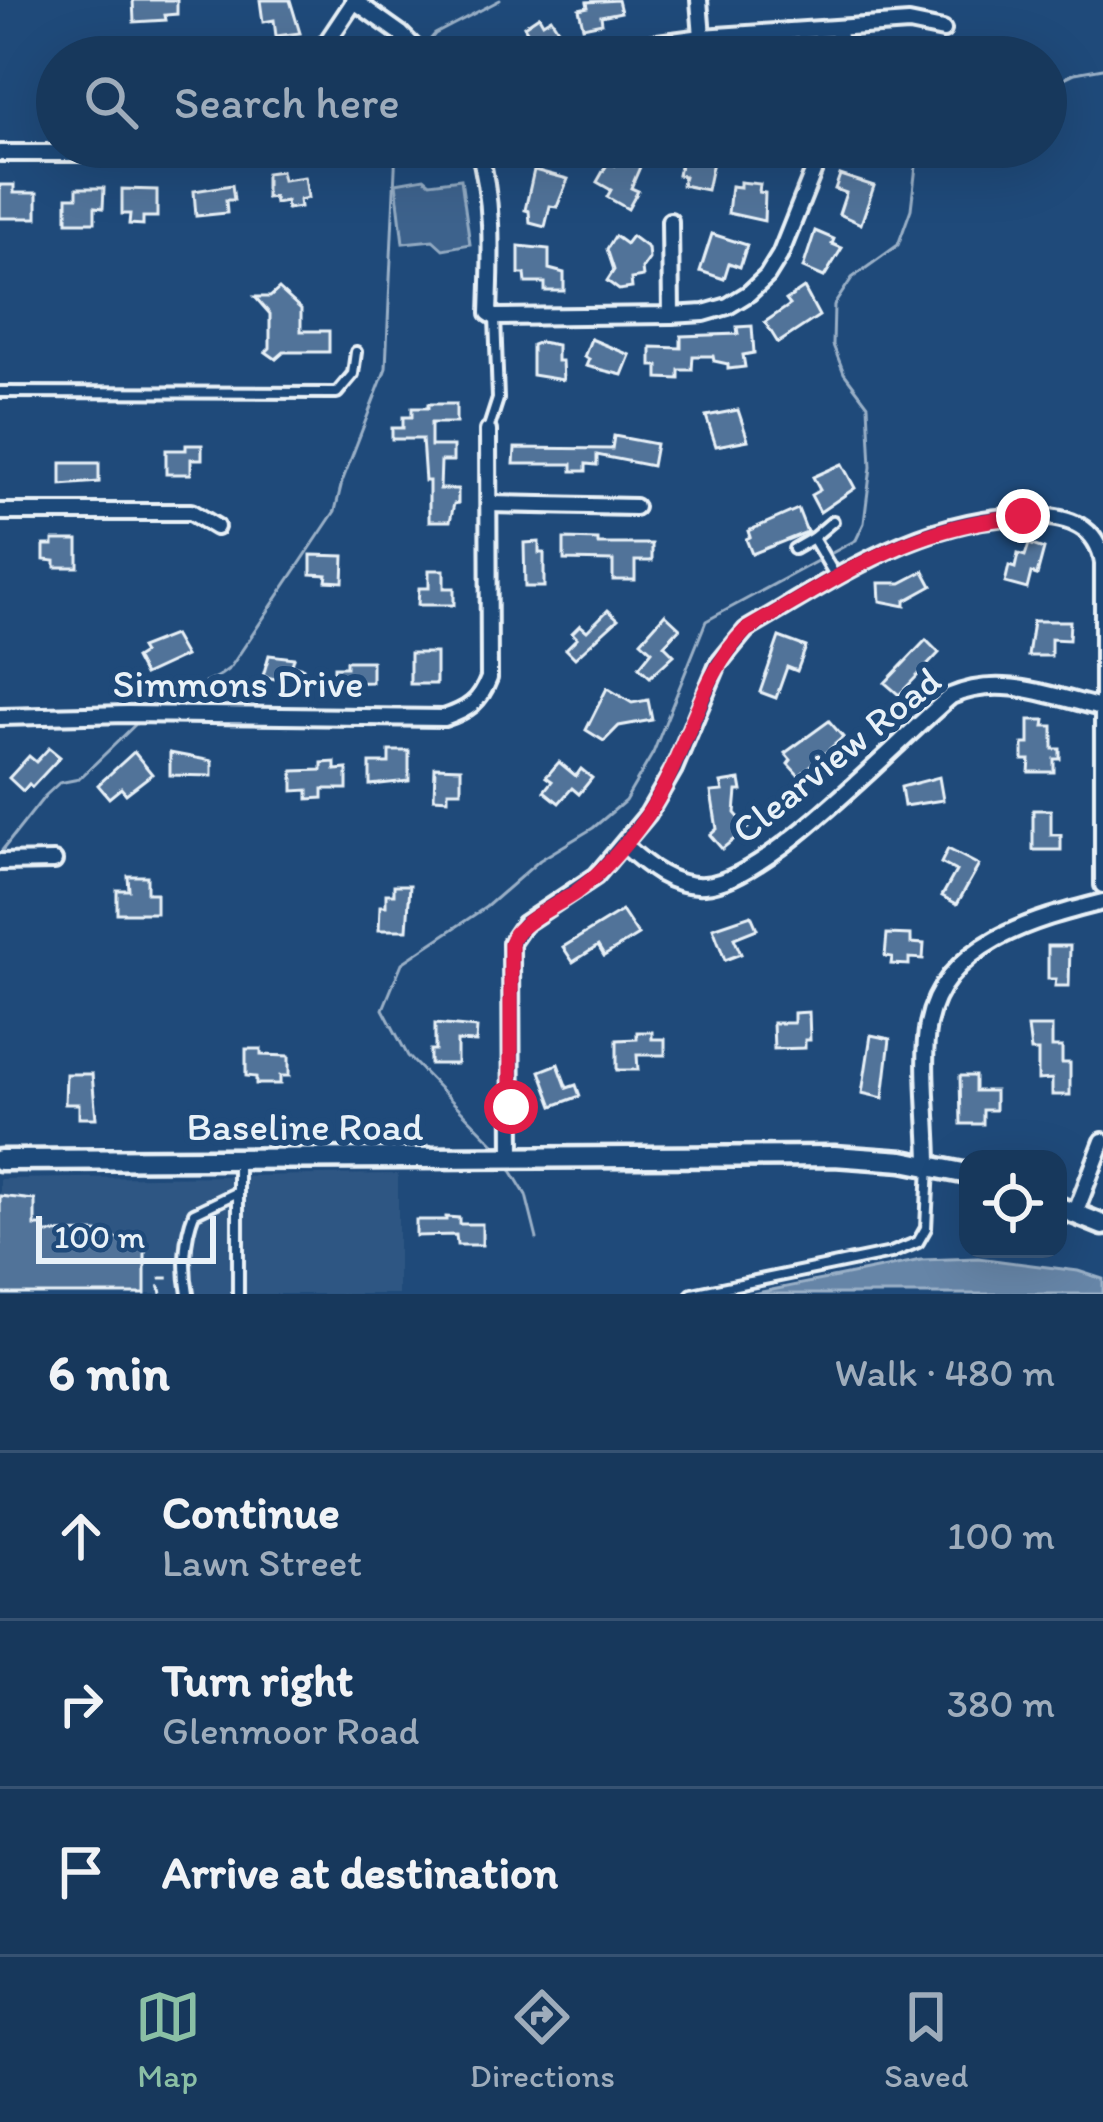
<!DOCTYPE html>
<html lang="en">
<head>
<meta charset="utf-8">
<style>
  body { margin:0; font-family:Itim,sans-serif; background:#203f62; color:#f1f3f6 }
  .controls { position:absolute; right:36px; bottom:36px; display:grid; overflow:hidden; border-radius:24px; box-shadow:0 12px 48px #0002 }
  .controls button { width:108px; height:108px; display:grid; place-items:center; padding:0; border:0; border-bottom:3px solid #365272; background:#17385c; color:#f1f3f6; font:60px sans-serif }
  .scale { position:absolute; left:36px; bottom:30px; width:180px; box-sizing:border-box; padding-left:12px; border:6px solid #e8f1f8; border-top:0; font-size:33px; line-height:42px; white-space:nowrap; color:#e8f1f8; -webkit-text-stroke:9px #1f4a7a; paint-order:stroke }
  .stop { position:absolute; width:36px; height:36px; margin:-27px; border:9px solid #e11d48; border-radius:50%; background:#fff }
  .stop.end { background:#e11d48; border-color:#fff; box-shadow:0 3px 12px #0008 }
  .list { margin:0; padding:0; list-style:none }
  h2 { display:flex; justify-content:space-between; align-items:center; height:156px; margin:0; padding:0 48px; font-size:51px }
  h2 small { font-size:39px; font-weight:400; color:#9eacbb }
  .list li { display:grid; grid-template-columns:78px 1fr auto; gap:36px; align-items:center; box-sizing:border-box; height:168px; padding:0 48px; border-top:3px solid #365272 }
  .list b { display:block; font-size:45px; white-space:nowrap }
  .list p { margin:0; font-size:39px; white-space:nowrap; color:#9eacbb }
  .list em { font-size:39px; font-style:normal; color:#9eacbb }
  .icon { flex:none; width:66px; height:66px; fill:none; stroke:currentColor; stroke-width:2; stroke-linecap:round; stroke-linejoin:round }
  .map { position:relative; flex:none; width:1103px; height:1294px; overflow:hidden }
  .search { position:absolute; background:#17385c; box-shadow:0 12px 48px #0002; left:36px; right:36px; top:36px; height:132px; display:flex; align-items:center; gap:30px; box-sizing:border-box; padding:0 42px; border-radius:66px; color:#9eacbb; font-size:45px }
  .sheet { height:660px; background:#17385c }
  nav { display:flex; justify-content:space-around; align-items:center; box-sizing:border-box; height:168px; border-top:3px solid #365272; background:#17385c; font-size:33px; color:#9eacbb }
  nav a { display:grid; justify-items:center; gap:6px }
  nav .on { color:#8abfa5 }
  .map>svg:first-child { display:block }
  .built { fill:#2e5683 }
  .green { fill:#3c628c; stroke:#92aac2; stroke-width:3 }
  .water { fill:#6685a7; stroke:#9ab0c7; stroke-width:3 }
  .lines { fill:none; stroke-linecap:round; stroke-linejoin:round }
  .stream { stroke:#9ab0c7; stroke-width:3 }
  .building { fill:#517399; stroke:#e8f1f8; stroke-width:3 }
  .lane-casing { stroke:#e8f1f8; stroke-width:16 }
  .street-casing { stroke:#e8f1f8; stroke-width:22 }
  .secondary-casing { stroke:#e8f1f8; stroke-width:27 }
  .path { stroke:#e8f1f8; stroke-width:3; stroke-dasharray:9 9; stroke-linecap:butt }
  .lane { stroke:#1f4a7a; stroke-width:8 }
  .street { stroke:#1f4a7a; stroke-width:14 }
  .secondary { stroke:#1f4a7a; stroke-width:18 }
  .route { stroke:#e11d48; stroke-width:15 }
  .labels { text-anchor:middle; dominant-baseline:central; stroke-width:12; stroke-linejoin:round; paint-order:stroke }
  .street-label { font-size:39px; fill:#e8f1f8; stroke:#1f4a7a }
</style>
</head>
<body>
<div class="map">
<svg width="1103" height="1294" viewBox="0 0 1103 1294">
  <rect width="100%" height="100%" fill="#1f4a7a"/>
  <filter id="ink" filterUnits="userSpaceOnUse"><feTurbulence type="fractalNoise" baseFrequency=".00833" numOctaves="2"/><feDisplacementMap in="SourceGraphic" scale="24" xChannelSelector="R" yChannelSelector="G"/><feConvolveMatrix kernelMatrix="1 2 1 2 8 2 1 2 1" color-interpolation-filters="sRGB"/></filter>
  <g filter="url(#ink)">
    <polygon class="built" points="398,1174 398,1294 0,1294 0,1179"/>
    <polygon class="green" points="424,178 430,183 461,179 470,244 443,249 433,240 403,243 396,183"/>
    <polygon class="water" points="978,1258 1078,1271 1103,1279 1103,1294 752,1294 921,1260"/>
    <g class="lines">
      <g class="stream">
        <polyline points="424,47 435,34 500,0"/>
        <polyline points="1046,87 1075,73 1103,68"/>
        <path d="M 151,710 C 177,687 205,689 230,668 L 335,511 L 342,482 L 386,368 L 396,147"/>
        <polyline points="0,853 45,796 59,783 79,779 139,721"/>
        <polyline points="494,1144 408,1056 383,1009 402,963 486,907 540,860 593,828 625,801 653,753 706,621 856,540 864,523 871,467 868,405 844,373 833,345 834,305 852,278 898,245 911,209 916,166 933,147"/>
        <polyline points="512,1172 526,1195 537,1239"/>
      </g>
    </g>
    <g class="building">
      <polygon points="133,0 177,0 177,14 165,15 166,20 134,22"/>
      <polygon points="260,0 290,0 300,33 276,36 274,20 263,22"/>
      <polygon points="618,0 621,12 601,16 602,23 583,27 579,9 588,7 587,2"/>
      <polygon points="539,16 543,23 551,18 564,39 551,47 549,42 531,52 520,35 527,31 524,26"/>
      <polygon points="684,147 702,147 700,154 714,157 707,190 682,185 684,176 678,175"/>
      <polygon points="620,156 640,167 631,188 638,191 628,209 607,197 611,190 597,182 609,161 615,165"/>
      <polygon points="534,170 568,179 557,207 550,206 545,227 530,223 529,211 525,210"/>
      <polygon points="281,171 283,180 305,177 308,198 299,200 300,207 287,209 286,201 275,203 274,197 266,198 266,173"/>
      <polygon points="840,175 874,186 861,224 839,214 846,193 835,189"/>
      <polygon points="740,182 760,184 759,192 765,193 764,221 728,213 731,186 740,187"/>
      <polygon points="0,185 14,185 14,193 37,193 37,218 0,218"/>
      <polygon points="232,185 234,200 226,200 227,213 196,216 194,191"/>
      <polygon points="77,188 104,188 103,208 95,207 95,222 67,222 67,197 77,197"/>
      <polygon points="122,189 157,190 157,217 143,217 143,225 129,224 130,214 122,214"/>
      <polygon points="815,231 834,239 832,244 842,248 824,277 803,268"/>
      <polygon points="712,234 747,245 740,267 729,263 724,279 700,271"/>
      <polygon points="615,236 626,244 632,236 648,248 649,259 642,269 643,277 631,279 632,288 619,290 607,281 614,270 607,249"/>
      <polygon points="519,246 549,249 549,269 564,273 564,291 545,291 545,283 526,283 525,274 519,274"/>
      <polygon points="804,288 819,316 778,343 765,322 790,305 786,300"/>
      <polygon points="279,289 301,309 301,331 329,331 329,352 284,352 276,359 266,352 270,348 270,314 255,297 270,297"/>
      <polygon points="752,326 754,353 743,355 745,367 728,369 728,364 714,361 713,356 693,356 692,370 679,370 679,379 658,378 658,366 651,366 651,347 681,348 681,336 738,334 737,327"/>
      <polygon points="591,339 630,355 622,375 586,366 589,359 584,357"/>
      <polygon points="540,342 557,345 557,361 562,361 563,380 532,375 532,345"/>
      <polygon points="428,404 456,404 456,423 431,423 431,446 453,446 453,461 441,461 440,489 458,489 458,503 454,504 450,521 429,521 429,481 425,481 422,439 392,439 392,428 403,428 403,417 412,417 412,408 428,408"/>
      <polygon points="738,410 748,440 716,446 706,416"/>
      <polygon points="614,436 656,444 652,466 597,455 597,465 586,464 586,471 572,471 572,464 514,464 515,448 612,449"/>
      <polygon points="186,445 202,445 202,459 191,459 191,474 166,474 166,450 186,450"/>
      <polygon points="61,463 99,463 99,482 61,485"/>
      <polygon points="842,464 855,488 820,512 811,495 820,490 813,477"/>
      <polygon points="798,509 807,532 752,554 746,539 750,537 748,531"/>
      <polygon points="564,539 598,540 598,544 652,544 652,561 635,561 635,580 613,580 613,561 564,560"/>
      <polygon points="53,540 78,540 78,567 55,567 55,561 44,560 44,545 53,545"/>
      <polygon points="539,542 539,553 544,553 544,587 525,587 524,543"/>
      <polygon points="1029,544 1044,549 1037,575 1031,573 1027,589 1005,583 1009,566 1015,568 1018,554 1025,556"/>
      <polygon points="311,555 344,556 343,582 326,581 327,575 311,574"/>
      <polygon points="429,570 444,570 444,588 454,588 454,605 418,605 419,588 429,588"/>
      <polygon points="924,571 932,586 905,601 905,606 880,601 879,583 901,583"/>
      <polygon points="608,610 618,619 575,658 566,649 577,638 572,633 580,625 587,631"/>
      <polygon points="665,614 680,628 664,645 674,655 650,677 639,667 652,651 641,641"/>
      <polygon points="1033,621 1070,621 1069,640 1051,639 1051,656 1028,656"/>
      <polygon points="173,635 185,656 144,675 135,658 143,653 140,648"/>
      <polygon points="779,637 806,647 797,671 787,667 776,698 760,692"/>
      <polygon points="926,640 939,653 899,695 885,683"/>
      <rect x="410" y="653" width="26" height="31"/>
      <polygon points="269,655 294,658 292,665 303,668 298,685 263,676"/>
      <polygon points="346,661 372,661 372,682 334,683 334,667 346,667"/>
      <polygon points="607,688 632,703 648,700 652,720 619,726 604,741 586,730"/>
      <polygon points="1029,720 1045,720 1044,726 1053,726 1053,749 1060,749 1060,759 1054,759 1054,772 1029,772 1030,760 1023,760 1023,744 1029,744"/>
      <polygon points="829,721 843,737 799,776 788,764 791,760 785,753"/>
      <polygon points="49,748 60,757 32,787 29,784 23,791 9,778 29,756 36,762"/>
      <polygon points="389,751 409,751 409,781 370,785 370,763 389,763"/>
      <polygon points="134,752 152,774 126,794 121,788 109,798 98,785"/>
      <polygon points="170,753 212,761 212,776 170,775"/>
      <polygon points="335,762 335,770 347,769 347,789 323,789 323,798 308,799 308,790 293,791 293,771 322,770 322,763"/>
      <polygon points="559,762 576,776 581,769 592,778 579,794 572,788 559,803 544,791 552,781 546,777"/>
      <polygon points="435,767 461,768 461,791 448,791 448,799 434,798"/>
      <polygon points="939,777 943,800 904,806 901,787"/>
      <polygon points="740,780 742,791 737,791 735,813 748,828 722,849 710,835 717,829 711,792 723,791 721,783"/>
      <polygon points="1033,810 1051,810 1051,835 1061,835 1061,850 1033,850"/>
      <polygon points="948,849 979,865 957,904 942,896 956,871 941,863"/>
      <polygon points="128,876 147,876 147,893 156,893 156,913 117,913 117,890 129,890"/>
      <polygon points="394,885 410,885 407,930 379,930 380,906 386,906 386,894 394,894"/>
      <polygon points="622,911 638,935 604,956 598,946 573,962 563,947"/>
      <polygon points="751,915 757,929 734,938 741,954 725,960 713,928"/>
      <polygon points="887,934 911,935 911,943 924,944 923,959 909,958 909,965 891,964 892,957 885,956"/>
      <polygon points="1048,946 1070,946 1069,986 1055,986 1056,979 1048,979"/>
      <polygon points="809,1012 810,1040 805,1040 805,1048 774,1049 773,1023 794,1023 794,1013"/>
      <polygon points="435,1024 477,1028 476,1042 457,1041 457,1064 430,1064 430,1050 435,1050"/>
      <polygon points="1028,1027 1052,1027 1052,1047 1062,1047 1062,1063 1070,1063 1070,1095 1052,1095 1052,1079 1038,1080 1038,1051 1031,1051"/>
      <polygon points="637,1032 652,1032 652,1039 665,1039 665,1055 637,1055 638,1070 617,1070 617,1040 637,1039"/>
      <polygon points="871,1035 890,1039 883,1098 862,1093"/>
      <polygon points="246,1049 261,1049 261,1055 289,1056 289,1076 280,1076 280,1084 256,1084 256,1077 246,1076"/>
      <polygon points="558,1064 567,1088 576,1085 580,1096 553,1106 540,1071"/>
      <polygon points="66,1074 92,1074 96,1118 79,1118 79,1104 65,1104"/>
      <polygon points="960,1076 975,1076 975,1091 995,1091 995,1110 983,1110 983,1124 961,1124"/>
      <polygon points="0,1196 35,1200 35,1226 45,1226 45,1233 97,1232 97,1239 145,1239 145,1294 0,1294"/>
      <polygon points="446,1217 459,1218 459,1224 482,1224 482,1245 457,1245 456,1235 416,1236 416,1220 446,1220"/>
    </g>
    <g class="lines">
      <defs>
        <g id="lane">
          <polyline points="0,392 337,393 353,374 356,352"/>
          <polyline points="488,430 498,399 495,317"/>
          <polyline points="813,538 833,521"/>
          <polyline points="794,549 813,538 836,577"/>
          <polyline points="238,1161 238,1294"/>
          <path d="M 188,1294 C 183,1268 184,1238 194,1213 L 238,1192"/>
          <polyline points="692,1294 891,1253 918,1242 926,1228 929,1166"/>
        </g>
        <g id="street">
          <polyline points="353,0 401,34 424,57"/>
          <polyline points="699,0 702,37"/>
          <polyline points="838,29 841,57"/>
          <polyline points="317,57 355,0"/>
          <polyline points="595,57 628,47 702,37 909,23 943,30"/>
          <path d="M 478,147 C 494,202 491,256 489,313 L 495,317 L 671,315 L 704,313 L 728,306 L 749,293 L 767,276 L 780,255 L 823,147"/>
          <polyline points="0,153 207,153 234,147"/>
          <polyline points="670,221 671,315"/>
          <polyline points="489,504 635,507"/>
          <polyline points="0,512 191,512 216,527"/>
          <polyline points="1103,563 1103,885"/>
          <path d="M 0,717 L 128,714 L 444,718 C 468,710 480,702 489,678 L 488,431"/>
          <path d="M 624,845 C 647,866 672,887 704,885 C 767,882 898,740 951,696 C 1000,674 1052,696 1101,708"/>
          <polyline points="0,862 54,861"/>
          <path d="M 512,1158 L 511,943 L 524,924 L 596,876 L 648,814 L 674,769 L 718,664 L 746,630 C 838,577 925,514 1035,516 C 1069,517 1097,526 1103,563"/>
          <path d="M 929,1165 C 929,1125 921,1061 928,1024 C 944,943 1035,919 1103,902"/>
          <polyline points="1075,1214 1103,1141"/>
        </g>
        <g id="secondary">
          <polyline points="0,1160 834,1156 903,1161 968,1174"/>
          <polyline points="1058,1207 1103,1225"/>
        </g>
      </defs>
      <use href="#lane" class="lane-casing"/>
      <use href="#street" class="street-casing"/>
      <use href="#secondary" class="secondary-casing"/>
      <polyline class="path" points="161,1294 158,1278 176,1278"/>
      <use href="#lane" class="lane"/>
      <use href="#street" class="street"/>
      <use href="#secondary" class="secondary"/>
    </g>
  </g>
  <g class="lines" filter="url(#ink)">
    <path class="route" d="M 511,1107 L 511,943 L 515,934 C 532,915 556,906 576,892 C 603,872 626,845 646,817 C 686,760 698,676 746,630 C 843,575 908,525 1023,516"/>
  </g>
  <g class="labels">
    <g class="street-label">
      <text x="238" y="683">Simmons Drive</text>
      <text transform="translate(836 755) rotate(-39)">Clearview Road</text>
      <text x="305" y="1126">Baseline Road</text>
    </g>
  </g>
</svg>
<div class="controls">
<button><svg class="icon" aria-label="locate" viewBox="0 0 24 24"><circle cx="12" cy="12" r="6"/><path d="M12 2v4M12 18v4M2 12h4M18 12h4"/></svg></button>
</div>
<div class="scale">100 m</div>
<div class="stop" style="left:511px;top:1107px"></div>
<div class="stop end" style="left:1023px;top:516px"></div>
<div class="search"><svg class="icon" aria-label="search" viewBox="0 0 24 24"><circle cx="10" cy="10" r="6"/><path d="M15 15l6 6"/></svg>Search here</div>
</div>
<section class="sheet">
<h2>6 min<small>Walk · 480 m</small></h2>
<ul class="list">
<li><svg class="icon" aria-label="ahead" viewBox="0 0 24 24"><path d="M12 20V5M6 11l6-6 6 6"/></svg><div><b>Continue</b><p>Lawn Street</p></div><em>100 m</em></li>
<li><svg class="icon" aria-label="right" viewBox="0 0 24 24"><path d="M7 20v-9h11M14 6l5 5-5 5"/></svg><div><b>Turn right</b><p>Glenmoor Road</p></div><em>380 m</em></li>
<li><svg class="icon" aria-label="arrive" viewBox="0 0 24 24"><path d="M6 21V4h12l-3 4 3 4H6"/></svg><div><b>Arrive at destination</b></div></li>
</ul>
</section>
<nav>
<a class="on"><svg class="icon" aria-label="map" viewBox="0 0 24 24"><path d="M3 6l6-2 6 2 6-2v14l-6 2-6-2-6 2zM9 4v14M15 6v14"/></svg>Map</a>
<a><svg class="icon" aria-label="directions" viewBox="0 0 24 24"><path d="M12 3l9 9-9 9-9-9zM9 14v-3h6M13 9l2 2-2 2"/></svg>Directions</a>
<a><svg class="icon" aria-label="saved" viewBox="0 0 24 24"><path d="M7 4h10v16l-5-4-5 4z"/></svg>Saved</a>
</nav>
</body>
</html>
